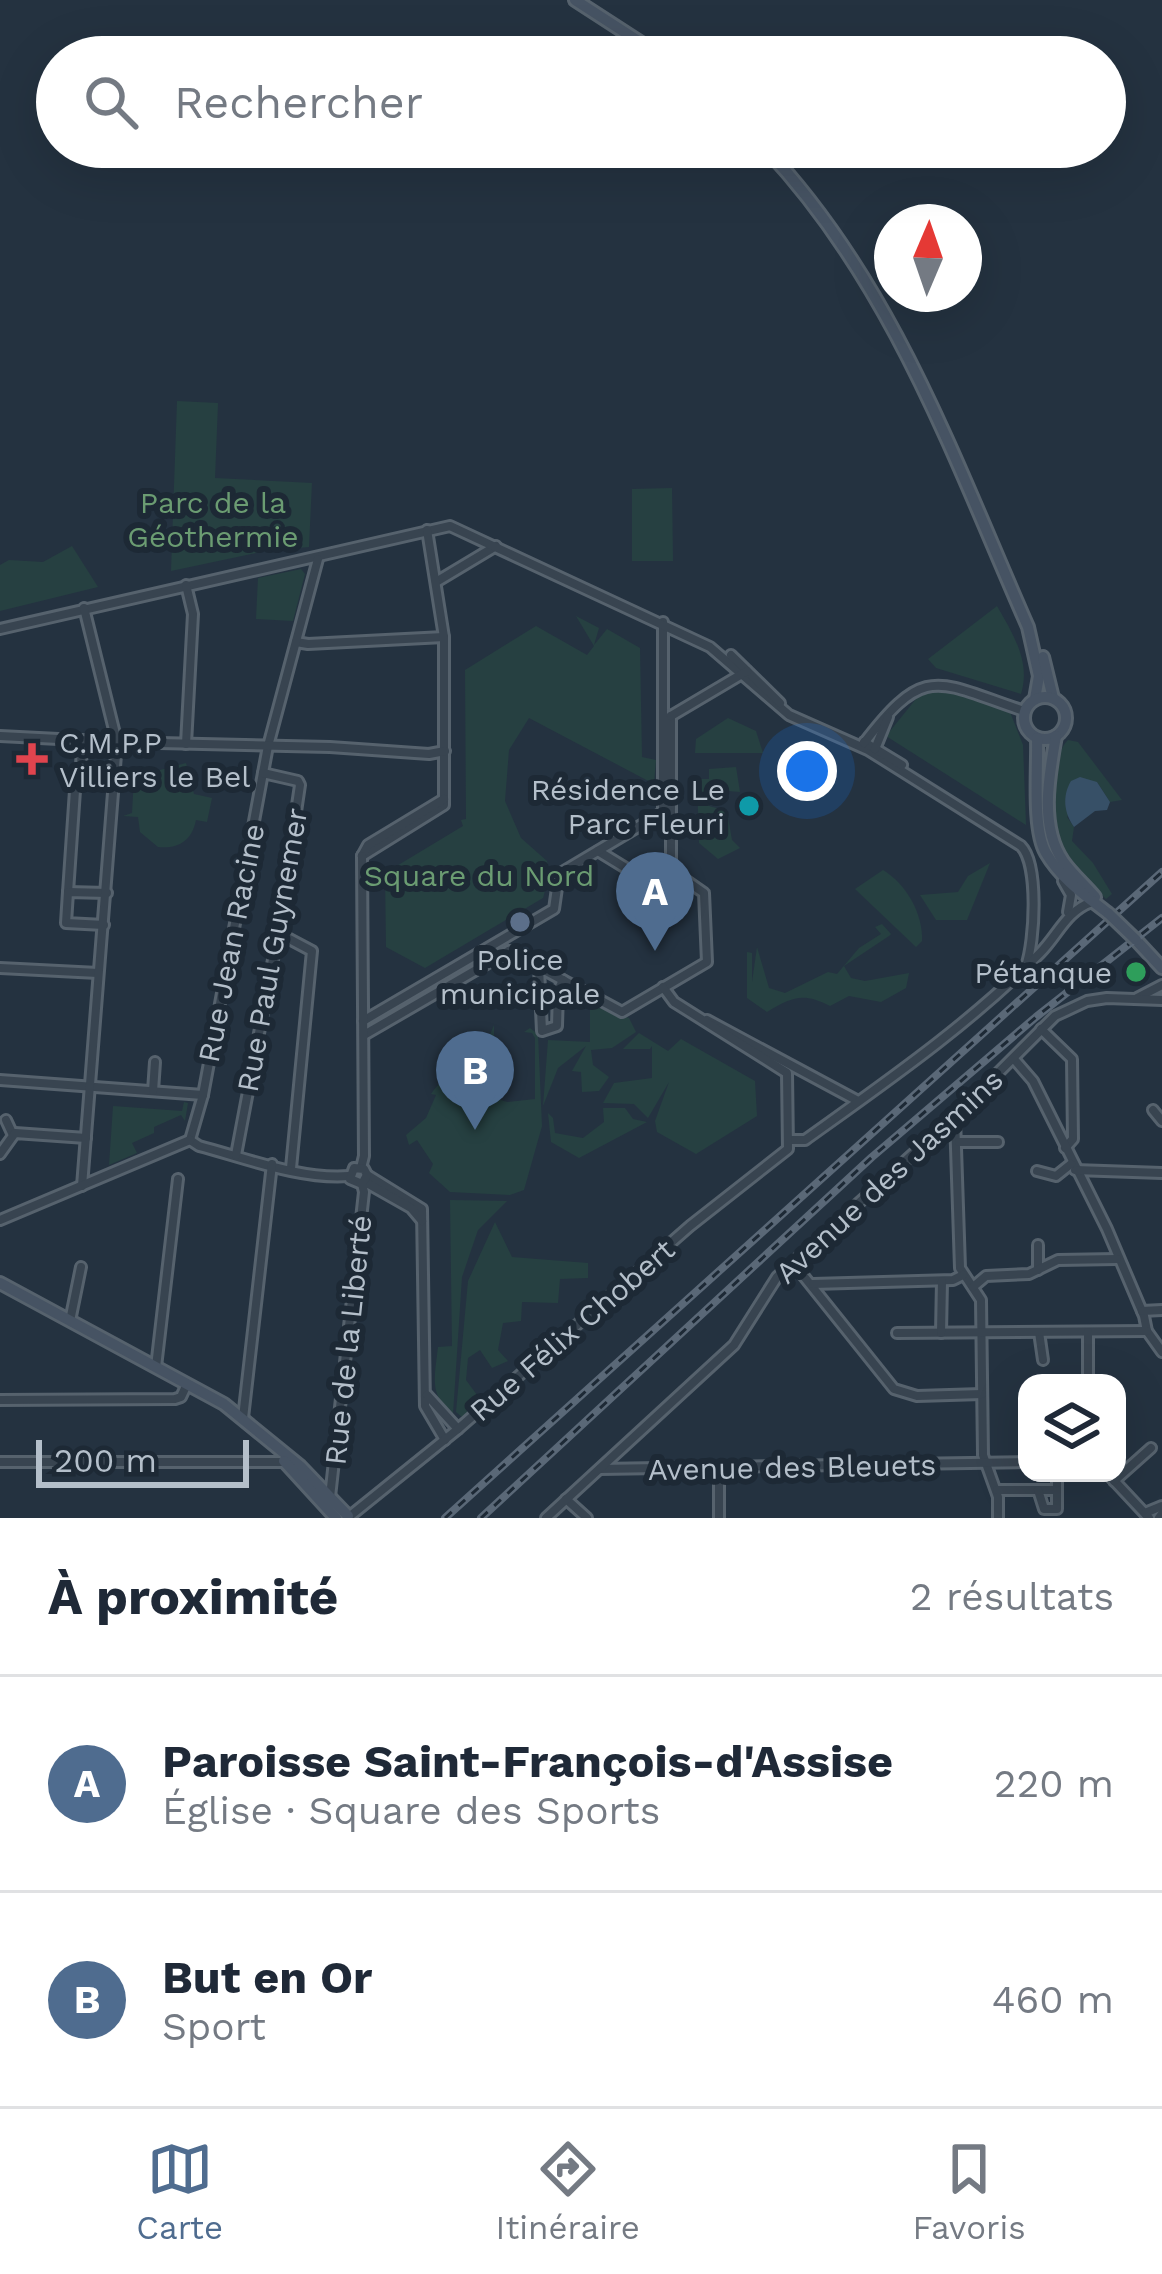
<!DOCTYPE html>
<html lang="fr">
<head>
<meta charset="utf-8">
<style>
  body { margin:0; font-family:"Work Sans",sans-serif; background:#f6f6f7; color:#1f2937 }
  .controls { position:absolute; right:36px; bottom:36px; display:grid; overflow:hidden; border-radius:24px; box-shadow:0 12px 48px #0002 }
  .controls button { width:108px; height:108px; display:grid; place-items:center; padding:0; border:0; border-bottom:3px solid #e0e1e3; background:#fff; color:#1f2937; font:60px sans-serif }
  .compass { position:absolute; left:874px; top:204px; width:108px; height:108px; border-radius:50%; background:#fff; box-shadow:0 12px 48px #0002; rotate:2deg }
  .scale { position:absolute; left:36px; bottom:30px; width:213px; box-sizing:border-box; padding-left:12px; border:6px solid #b4bfca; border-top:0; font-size:33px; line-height:42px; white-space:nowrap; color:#b4bfca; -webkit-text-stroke:9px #1d2935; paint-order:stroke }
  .you { position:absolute; left:807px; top:771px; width:42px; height:42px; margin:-30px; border:9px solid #fff; border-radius:50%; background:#1a73e8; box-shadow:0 0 0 18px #1a73e833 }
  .badge { display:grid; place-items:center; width:78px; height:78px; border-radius:50%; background:#4f6c8f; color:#fff; font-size:39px; font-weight:700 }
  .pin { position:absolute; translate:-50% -99px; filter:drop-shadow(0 3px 6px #0008) }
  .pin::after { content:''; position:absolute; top:63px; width:42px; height:36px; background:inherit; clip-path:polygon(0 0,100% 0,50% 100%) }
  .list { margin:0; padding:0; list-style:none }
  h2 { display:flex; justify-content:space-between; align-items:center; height:156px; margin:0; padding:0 48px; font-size:51px }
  h2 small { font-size:39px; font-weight:400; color:#747a83 }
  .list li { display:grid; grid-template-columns:78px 1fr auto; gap:36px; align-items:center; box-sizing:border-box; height:216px; padding:0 48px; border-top:3px solid #e0e1e3 }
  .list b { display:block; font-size:45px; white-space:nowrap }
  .list p { margin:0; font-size:39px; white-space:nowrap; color:#747a83 }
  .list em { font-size:39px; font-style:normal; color:#747a83 }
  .icon { flex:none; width:66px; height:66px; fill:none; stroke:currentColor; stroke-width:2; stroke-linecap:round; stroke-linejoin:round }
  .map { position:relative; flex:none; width:1162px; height:1518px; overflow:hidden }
  .search { position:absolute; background:#fff; box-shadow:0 12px 48px #0002; left:36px; right:36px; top:36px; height:132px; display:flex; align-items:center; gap:30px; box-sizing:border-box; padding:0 42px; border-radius:66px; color:#747a83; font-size:45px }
  .sheet { height:588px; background:#fff }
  nav { display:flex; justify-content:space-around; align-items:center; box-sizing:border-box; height:168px; border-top:3px solid #e0e1e3; background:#fff; font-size:33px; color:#747a83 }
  nav a { display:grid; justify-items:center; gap:6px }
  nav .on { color:#4f6c8f }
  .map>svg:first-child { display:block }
  .green { fill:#264041 }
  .water { fill:#375067 }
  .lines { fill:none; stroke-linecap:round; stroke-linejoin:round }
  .street-casing { stroke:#56626d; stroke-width:14 }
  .secondary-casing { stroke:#56626d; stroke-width:16 }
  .street { stroke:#384450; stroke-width:8 }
  .secondary { stroke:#465363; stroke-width:10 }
  .rail-casing { stroke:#5a6877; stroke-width:8 }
  .rail { stroke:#1d2935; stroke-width:3; stroke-dasharray:9; stroke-linecap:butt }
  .secondary-bridge-casing { stroke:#56626d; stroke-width:16; stroke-linecap:butt }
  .secondary-bridge { stroke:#465363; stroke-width:10 }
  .health-dot { fill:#e0444e; stroke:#1d2935; stroke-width:4.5 }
  .culture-dot { fill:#0f9aa8; stroke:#1d2935; stroke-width:4.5 }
  .service-dot { fill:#5c6f8a; stroke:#1d2935; stroke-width:4.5 }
  .leisure-dot { fill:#2e9e5b; stroke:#1d2935; stroke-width:4.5 }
  .labels { text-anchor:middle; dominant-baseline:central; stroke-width:12; stroke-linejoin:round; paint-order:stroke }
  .park-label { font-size:30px; fill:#6b9c72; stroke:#1d2935 }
  .poi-label { font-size:30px; fill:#b4bfca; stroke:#1d2935; text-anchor:end }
  .street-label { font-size:30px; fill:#b4bfca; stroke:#1d2935 }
</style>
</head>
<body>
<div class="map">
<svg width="1162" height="1518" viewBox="0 0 1162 1518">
  <rect width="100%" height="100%" fill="#243240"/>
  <g class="green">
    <polygon points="177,401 218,403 215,478 312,483 309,547 266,551 171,571"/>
    <polygon points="672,488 673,561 632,561 632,489"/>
    <polygon points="72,546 98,587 0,611 0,565 9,560 43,562"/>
    <polygon points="301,569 305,574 293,621 256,619 258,578"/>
    <path d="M 997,606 C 1013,634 1031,662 1021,694 L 936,668 L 928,659 Z"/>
    <polygon points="576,616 599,628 594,645 607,629 640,648 642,757 656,760 654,784 529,718 509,750 505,801 521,838 547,861 550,873 543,898 425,968 386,947 385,873 463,826 461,820 466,819 465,670 536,626 587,655 594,646"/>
    <polygon points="945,689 1010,712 1023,745 1026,825 886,736 920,694"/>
    <polygon points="728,718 756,731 763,753 695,753 696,739"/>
    <path d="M 1068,740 L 1078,742 L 1122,800 L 1110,802 L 1097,782 L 1067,817 L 1074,827 L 1072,841 L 1093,863 L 1112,894 L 1106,899 C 1091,884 1073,868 1063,849 C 1052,826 1049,758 1068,740 Z"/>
    <path d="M 186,763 L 194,794 L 212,798 L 207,822 L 196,820 C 192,841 178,849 158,847 L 140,832 L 138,817 L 123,816 L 132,813 L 134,777 Z"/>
    <polygon points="736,767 740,792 715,790 707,794 709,806 727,811 732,840 740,848 718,859 699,843 697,779 709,779 709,769"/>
    <polygon points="990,863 967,920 936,920 920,895 958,892 968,876"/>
    <path d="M 883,870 C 906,884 923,913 922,941 L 916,947 L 855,889 Z"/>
    <path d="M 882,924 L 891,934 L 889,936 L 844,966 L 851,978 L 865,981 L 909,973 L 906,988 L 881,1002 L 849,996 L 830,1006 C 803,992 792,997 767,1012 L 747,998 L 747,952 L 752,953 L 752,982 L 757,947 L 769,988 L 785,993 L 828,972 L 837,974 L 859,948 L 881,934 L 875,927 Z"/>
    <polygon points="590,1005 629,1018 636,1032 612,1048 591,1050 593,1065 609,1077 599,1091 582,1092 581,1072 572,1071 586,1046 558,1068 543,1106 548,1040 590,1042"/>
    <path d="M 494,1025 L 494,1058 L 466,1063 L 468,1089 L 507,1102 L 535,1099 L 535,1038 L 532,1033 L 524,1032 L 530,1028 L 538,1034 L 542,1126 L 524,1190 L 510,1195 L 450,1192 L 429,1173 L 433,1164 L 417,1140 L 409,1145 L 406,1135 L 426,1118 L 436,1095 L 431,1094 C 445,1074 468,1061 480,1040 L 489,1037 Z"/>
    <polygon points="639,1033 668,1051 681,1039 755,1081 757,1116 696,1154 657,1132 655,1121 669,1082 648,1118 634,1104 603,1103 614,1083 652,1078 652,1046 650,1049 623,1049"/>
    <polygon points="184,1102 188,1103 185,1121 181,1115 154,1127 154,1133 132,1143 137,1153 109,1165 113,1106 182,1111"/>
    <polygon points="603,1108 625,1108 633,1119 647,1122 579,1158 551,1142 548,1113 553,1118 555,1133 583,1138 604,1122"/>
    <path d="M 450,1200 L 507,1201 L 478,1230 L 462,1277 L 453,1414 C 428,1395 435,1376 438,1347 L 452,1346 Z"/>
    <polygon points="495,1222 512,1257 588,1263 588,1278 560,1279 558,1303 522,1302 521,1321 503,1323 498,1350 508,1361 492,1368 480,1350 468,1358 466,1380 480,1399 462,1417 456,1412 468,1281"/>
  </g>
  <path class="water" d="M 1080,777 L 1097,782 L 1110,802 L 1107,810 L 1095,811 L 1074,827 C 1064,813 1062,796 1071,781 Z"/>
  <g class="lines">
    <defs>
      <g id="street">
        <polyline points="436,582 496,546"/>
        <polyline points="663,622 663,812"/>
        <path d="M 0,629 L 450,526 L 710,647 L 789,715 L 868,750 L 1021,846 C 1039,864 1035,941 1026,966"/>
        <polyline points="296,642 308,644 444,637"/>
        <polyline points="731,655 780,703"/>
        <polyline points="671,716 671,870"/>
        <polyline points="671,716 747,671"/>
        <polyline points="0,736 117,742 84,608"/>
        <polyline points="864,742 902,765"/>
        <path d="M 864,743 C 926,662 937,682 1024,711"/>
        <polyline points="186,744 193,614 186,585"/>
        <polyline points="875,749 888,717"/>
        <polyline points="81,769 116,771"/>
        <polyline points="598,851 629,870 671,870"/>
        <polyline points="362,856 444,805 444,637 427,530"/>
        <polyline points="362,856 368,845 444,799"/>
        <polyline points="1063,881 1071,895 1068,912"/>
        <polyline points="68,892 76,776 81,769 82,740"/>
        <polyline points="104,925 66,923 68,892 107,893"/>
        <polyline points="278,933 312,951 291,1168"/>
        <polyline points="509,951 622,1012 707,962 704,893 671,870"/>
        <polyline points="0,968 98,973"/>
        <polyline points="539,968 542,1031 557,1026 558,991 563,980"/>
        <polyline points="1137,998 1162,985"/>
        <polyline points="707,1020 858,1101"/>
        <polyline points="363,1021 554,909 559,874 663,812 670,812"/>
        <polyline points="1041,1029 1072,1059 1073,1139 1065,1148"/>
        <polyline points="364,1035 509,951"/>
        <polyline points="1014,1059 1033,1081 1107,1229 1144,1316 1147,1331 1162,1352"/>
        <polyline points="0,1080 203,1095"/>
        <polyline points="153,1091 155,1062"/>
        <polyline points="1153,1110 1162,1121"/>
        <polyline points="955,1118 960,1268 981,1300 983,1455 998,1497 998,1518"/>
        <polyline points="6,1120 12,1133"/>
        <polyline points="190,1140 203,1095 268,746 318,559"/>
        <path d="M 190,1140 L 199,1146 C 245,1158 301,1180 349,1176"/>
        <path d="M 789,1140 L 805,1140 C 886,1082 970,1024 1040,953 C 1058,935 1066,911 1092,902"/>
        <polyline points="959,1142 998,1142"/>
        <polyline points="0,1154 15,1133 86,1138"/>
        <polyline points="236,1155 278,933 300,785 298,781 263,773"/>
        <polyline points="361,1168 364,1156 362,856"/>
        <polyline points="1075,1170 1162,1173"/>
        <polyline points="1037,1171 1056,1176 1071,1164"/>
        <polyline points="367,1175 422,1209 425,1406 445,1440"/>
        <polyline points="365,1182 411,1208 422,1221"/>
        <polyline points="82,1186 117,742 330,747 429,754 445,751"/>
        <polyline points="0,1220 190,1140"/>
        <polyline points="1038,1245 1038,1270"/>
        <polyline points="794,1264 894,1389 917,1396 982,1394"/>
        <polyline points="813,1284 953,1280 963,1275"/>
        <polyline points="973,1287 986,1276 1029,1274 1058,1260 1117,1259"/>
        <polyline points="1142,1311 1162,1310"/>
        <polyline points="70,1321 81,1267"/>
        <polyline points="1039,1332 1043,1360"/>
        <polyline points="897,1333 1147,1331"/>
        <polyline points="941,1333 942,1281"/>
        <polyline points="156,1367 178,1179"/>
        <polyline points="1088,1383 1088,1332"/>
        <polyline points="427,1395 458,1429"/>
        <polyline points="0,1400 175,1399 181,1397 187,1384"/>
        <polyline points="243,1418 272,1164"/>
        <polyline points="0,1462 286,1462"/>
        <polyline points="600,1469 1027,1462"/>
        <polyline points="1107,1473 1149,1518"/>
        <polyline points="1114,1481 1151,1448"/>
        <polyline points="997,1490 1057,1490 1057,1473"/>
        <polyline points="1038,1490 1044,1509 1057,1509 1057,1490"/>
        <polyline points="330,1497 364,1192 362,1184 367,1175 364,1169 354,1168 350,1179 362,1184"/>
        <polyline points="566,1499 587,1518"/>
        <polyline points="1145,1513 1162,1506"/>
        <polyline points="350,1516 458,1429 690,1226 788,1149 787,1073 674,1002 663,987"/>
        <polyline points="546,1518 734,1345 777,1277 955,1116 1055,1016 1087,1001 1107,998 1162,1000"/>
        <polyline points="719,1518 719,1467"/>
        <polyline points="1159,1518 1162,1514"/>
      </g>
      <g id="secondary">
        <polyline points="575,0 663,57"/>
        <path d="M 764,147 C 893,283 954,459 1028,627 L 1039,676 L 1035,699"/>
        <polyline points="1043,657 1053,698"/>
        <circle cx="1045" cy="718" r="21"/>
        <path d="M 1056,736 C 1049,775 1039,826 1063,861 C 1072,874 1085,885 1095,897"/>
        <path d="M 1037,738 C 1038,768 1032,829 1046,853 C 1061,879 1086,896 1109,914"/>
        <polyline points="1136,940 1162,968"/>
        <polyline points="0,1283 224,1404 300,1466 348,1516"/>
        <polyline points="284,1461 336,1518"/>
      </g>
    </defs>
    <use href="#street" class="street-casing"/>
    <use href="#secondary" class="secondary-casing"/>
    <use href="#street" class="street"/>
    <use href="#secondary" class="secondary"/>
    <defs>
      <g id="rail">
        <polyline points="445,1518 1162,872"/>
        <polyline points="481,1518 872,1157 1036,1017 1162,918"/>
      </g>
    </defs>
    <use href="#rail" class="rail-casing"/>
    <use href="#rail" class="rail"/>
    <defs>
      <polyline id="secondary-bridge" points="1109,914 1136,940"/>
    </defs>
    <use href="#secondary-bridge" class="secondary-bridge-casing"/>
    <use href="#secondary-bridge" class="secondary-bridge"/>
  </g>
  <path class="health-dot" d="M26 741h12v12h12v12h-12v12h-12v-12h-12v-12h12z"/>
  <circle class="culture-dot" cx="749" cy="806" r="12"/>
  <circle class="service-dot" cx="520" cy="922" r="12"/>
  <circle class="leisure-dot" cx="1136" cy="972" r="12"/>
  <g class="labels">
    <g class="park-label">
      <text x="213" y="502">Parc de la<tspan x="213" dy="34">Géothermie</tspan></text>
      <text x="479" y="875">Square du Nord</text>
    </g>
    <g class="poi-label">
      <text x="59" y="742" text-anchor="start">C.M.P.P<tspan x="59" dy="34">Villiers le Bel</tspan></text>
      <text x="725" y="789">Résidence Le<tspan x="725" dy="34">Parc Fleuri</tspan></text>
      <text x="520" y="959" text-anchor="middle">Police<tspan x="520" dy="34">municipale</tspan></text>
      <text x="1112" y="972">Pétanque</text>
    </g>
    <g class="street-label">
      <text transform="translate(231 943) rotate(-79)">Rue Jean Racine</text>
      <text transform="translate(272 950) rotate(-80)">Rue Paul Guynemer</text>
      <text transform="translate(889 1176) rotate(-43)">Avenue des Jasmins</text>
      <text transform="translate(572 1330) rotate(-41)">Rue Félix Chobert</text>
      <text transform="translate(348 1340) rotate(-84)">Rue de la Liberté</text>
      <text transform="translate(792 1467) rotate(-1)">Avenue des Bleuets</text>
    </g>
  </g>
</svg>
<div class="controls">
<button><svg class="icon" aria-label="layers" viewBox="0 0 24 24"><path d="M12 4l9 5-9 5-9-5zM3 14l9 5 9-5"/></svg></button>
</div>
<svg class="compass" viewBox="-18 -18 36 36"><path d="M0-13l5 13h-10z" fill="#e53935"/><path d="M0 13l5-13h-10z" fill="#747a83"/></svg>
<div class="scale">200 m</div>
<div class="you"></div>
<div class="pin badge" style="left:655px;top:951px">A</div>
<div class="pin badge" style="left:475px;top:1130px">B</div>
<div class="search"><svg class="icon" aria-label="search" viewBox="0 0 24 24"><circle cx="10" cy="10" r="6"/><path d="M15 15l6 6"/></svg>Rechercher</div>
</div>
<section class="sheet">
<h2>À proximité<small>2 résultats</small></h2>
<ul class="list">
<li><span class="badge">A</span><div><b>Paroisse Saint-François-d'Assise</b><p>Église · Square des Sports</p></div><em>220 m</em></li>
<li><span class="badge">B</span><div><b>But en Or</b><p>Sport</p></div><em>460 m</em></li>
</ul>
</section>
<nav>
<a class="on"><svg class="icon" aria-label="map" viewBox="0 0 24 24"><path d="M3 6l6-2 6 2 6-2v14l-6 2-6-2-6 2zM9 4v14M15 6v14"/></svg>Carte</a>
<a><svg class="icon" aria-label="directions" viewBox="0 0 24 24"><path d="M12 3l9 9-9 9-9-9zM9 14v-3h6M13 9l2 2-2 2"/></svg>Itinéraire</a>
<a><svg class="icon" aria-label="saved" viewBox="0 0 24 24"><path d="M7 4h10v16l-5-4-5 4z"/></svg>Favoris</a>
</nav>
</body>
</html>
